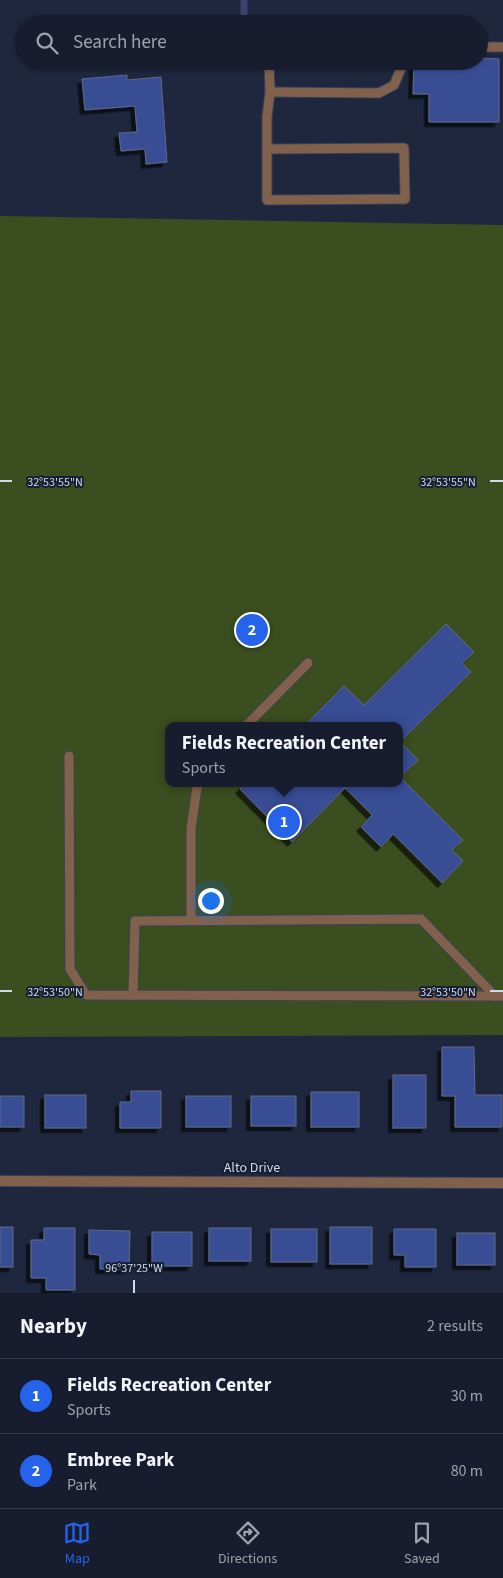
<!DOCTYPE html>
<html lang="en">
<head>
<meta charset="utf-8">
<style>
  body { margin:0; font-family:"Source Sans 3",sans-serif; background:#202636; color:#f1f3f6 }
  .you { position:absolute; left:210px; top:900px; width:18px; height:18px; margin:-12px; border:4px solid #fff; border-radius:50%; background:#1a73e8; box-shadow:0 0 0 8px #1a73e833 }
  .badge { display:grid; place-items:center; width:32px; height:32px; border-radius:50%; background:#2563eb; color:#fff; font-size:16px; font-weight:700 }
  .pin { position:absolute; translate:-50% -50%; border:2px solid #fff; box-shadow:0 1px 5px #0006 }
  .popup { position:absolute; left:165px; top:722px; width:238px; height:65px; box-sizing:border-box; display:grid; place-content:center; border-radius:10px; background:#171d2e; filter:drop-shadow(0 1px 4px #0005); font-size:16px; white-space:nowrap; color:#9ea2aa }
  .popup b { font-size:19px; color:#f1f3f6 }
  .popup::after { content:''; position:absolute; left:50%; top:100%; margin-left:-10px; border:10px solid transparent; border-top-color:#171d2e }
  .list { margin:0; padding:0; list-style:none }
  h2 { display:flex; justify-content:space-between; align-items:center; height:65px; margin:0; padding:0 20px; font-size:21px }
  h2 small { font-size:16px; font-weight:400; color:#9ea2aa }
  .list li { display:grid; grid-template-columns:32px 1fr auto; gap:15px; align-items:center; box-sizing:border-box; height:75px; padding:0 20px; border-top:1px solid #363b4a }
  .list b { display:block; font-size:19px; white-space:nowrap }
  .list p { margin:0; font-size:16px; white-space:nowrap; color:#9ea2aa }
  .list em { font-size:16px; font-style:normal; color:#9ea2aa }
  .icon { flex:none; width:28px; height:28px; fill:none; stroke:currentColor; stroke-width:2; stroke-linecap:round; stroke-linejoin:round }
  .map { position:relative; flex:none; width:503px; height:1293px; overflow:hidden }
  .search { position:absolute; background:#171d2e; box-shadow:0 1px 4px #0004; left:15px; right:15px; top:15px; height:55px; display:flex; align-items:center; gap:12px; box-sizing:border-box; padding:0 18px; border-radius:28px; color:#9ea2aa; font-size:19px }
  .sheet { height:215px; background:#171d2e }
  nav { display:flex; justify-content:space-around; align-items:center; box-sizing:border-box; height:70px; border-top:1px solid #363b4a; background:#171d2e; font-size:14px; color:#9ea2aa }
  nav a { display:grid; justify-items:center; gap:2px }
  nav .on { color:#2563eb }
  .map>svg:first-child { display:block }
  .green { fill:#3b4e1f; fill-rule:evenodd }
  .lines { fill:none; stroke-linecap:round; stroke-linejoin:round }
  .stream { stroke:#3f4172; stroke-width:7 }
  .building { fill:#384e94; stroke:#5f6983; filter:url(#shadow) }
  .service-casing { stroke:#3c4359; stroke-width:11 }
  .minor-casing { stroke:#3c4359; stroke-width:12 }
  .service { stroke:#82614c; stroke-width:9 }
  .minor { stroke:#82614c; stroke-width:10 }
  .ticks { fill:none; stroke:#d3d9e8; stroke-width:2 }
  .labels { text-anchor:middle; dominant-baseline:central; stroke-width:4; stroke-linejoin:round; paint-order:stroke }
  .street-label { font-size:14px; fill:#d3d9e8; stroke:#161e33 }
  .ticks-label { font-size:12px; text-anchor:middle; fill:#d3d9e8; stroke:#161e33; stroke-width:4; stroke-linejoin:round; paint-order:stroke }
</style>
</head>
<body>
<div class="map">
<svg width="503" height="1293" viewBox="0 0 503 1293">
  <defs>
    <filter id="shadow"><feDropShadow dx="-4.5" dy="4.5" stdDeviation="0" flood-color="#0009"/></filter>
  </defs>
  <rect width="100%" height="100%" fill="#1f273e"/>
  <path class="green" d="M 0,216 L 503,225 L 503,1035 L 0,1037 ZM 169,726 L 399,726 L 399,783 L 169,783 Z"/>
  <g class="lines">
    <polyline class="stream" points="244,18 244,0"/>
  </g>
  <g class="building">
    <polygon points="479,58 499,59 499,122 429,122 429,94 413,94 414,61 479,61"/>
    <polygon points="127,75 127,80 161,77 167,162 146,164 145,149 121,151 119,133 137,132 135,106 85,110 82,79"/>
    <polygon points="446,624 474,652 462,663 471,672 400,742 418,760 400,777 463,840 452,850 463,861 442,883 393,834 381,847 361,827 372,815 345,788 292,842 240,789 246,783 399,783 399,726 304,726 344,686 364,705"/>
    <polygon points="442,1047 474,1047 475,1095 502,1095 502,1127 455,1127 455,1096 442,1096"/>
    <rect x="393" y="1075" width="33" height="53"/>
    <polygon points="131,1091 161,1091 161,1128 120,1128 120,1102 131,1102"/>
    <rect x="311" y="1092" width="48" height="35"/>
    <rect x="45" y="1095" width="41" height="33"/>
    <rect x="0" y="1096" width="24" height="31"/>
    <rect x="186" y="1096" width="45" height="31"/>
    <rect x="251" y="1096" width="45" height="30"/>
    <rect x="0" y="1227" width="13" height="40"/>
    <rect x="330" y="1227" width="42" height="37"/>
    <polygon points="44,1228 75,1228 75,1290 46,1290 46,1278 31,1278 31,1240 44,1240"/>
    <rect x="209" y="1228" width="42" height="33"/>
    <rect x="271" y="1229" width="46" height="33"/>
    <polygon points="394,1229 436,1229 436,1267 405,1267 405,1255 394,1255"/>
    <polygon points="89,1230 130,1231 129,1269 100,1269 100,1255 89,1254"/>
    <rect x="152" y="1232" width="40" height="34"/>
    <rect x="457" y="1233" width="38" height="32"/>
  </g>
  <g class="lines">
    <defs>
      <g id="service">
        <polyline points="479,47 503,47"/>
        <polyline points="270,92 379,93 394,85 402,66 402,61"/>
        <polyline points="267,149 404,148 405,199 267,200 267,117 270,92 269,61"/>
        <polyline points="246,726 308,663"/>
        <polyline points="69,756 70,969 86,995 503,996"/>
        <polyline points="191,920 191,828 197,788 199,783"/>
        <polyline points="133,995 135,921 421,919 495,996"/>
      </g>
      <polyline id="minor" points="0,1181 503,1183"/>
    </defs>
    <use href="#service" class="service-casing"/>
    <use href="#minor" class="minor-casing"/>
    <use href="#service" class="service"/>
    <use href="#minor" class="minor"/>
  </g>
  <path class="ticks" d="M 0,481 L 12,481M 490,481 L 503,481M 0,991 L 12,991M 490,991 L 503,991M 134,1280 L 134,1293"/>
  <g class="labels">
    <g class="street-label">
      <text x="252" y="1168">Alto Drive</text>
    </g>
  </g>
  <g class="ticks-label">
    <text x="55" y="486">32°53'55"N</text>
    <text x="448" y="486">32°53'55"N</text>
    <text x="55" y="996">32°53'50"N</text>
    <text x="448" y="996">32°53'50"N</text>
    <text x="134" y="1272">96°37'25"W</text>
  </g>
</svg>
<div class="you"></div>
<div class="pin badge" style="left:284px;top:822px">1</div>
<div class="popup"><b>Fields Recreation Center</b>Sports</div>
<div class="pin badge" style="left:252px;top:630px">2</div>
<div class="search"><svg class="icon" aria-label="search" viewBox="0 0 24 24"><circle cx="10" cy="10" r="6"/><path d="M15 15l6 6"/></svg>Search here</div>
</div>
<section class="sheet">
<h2>Nearby<small>2 results</small></h2>
<ul class="list">
<li><span class="badge">1</span><div><b>Fields Recreation Center</b><p>Sports</p></div><em>30 m</em></li>
<li><span class="badge">2</span><div><b>Embree Park</b><p>Park</p></div><em>80 m</em></li>
</ul>
</section>
<nav>
<a class="on"><svg class="icon" aria-label="map" viewBox="0 0 24 24"><path d="M3 6l6-2 6 2 6-2v14l-6 2-6-2-6 2zM9 4v14M15 6v14"/></svg>Map</a>
<a><svg class="icon" aria-label="directions" viewBox="0 0 24 24"><path d="M12 3l9 9-9 9-9-9zM9 14v-3h6M13 9l2 2-2 2"/></svg>Directions</a>
<a><svg class="icon" aria-label="saved" viewBox="0 0 24 24"><path d="M7 4h10v16l-5-4-5 4z"/></svg>Saved</a>
</nav>
</body>
</html>
